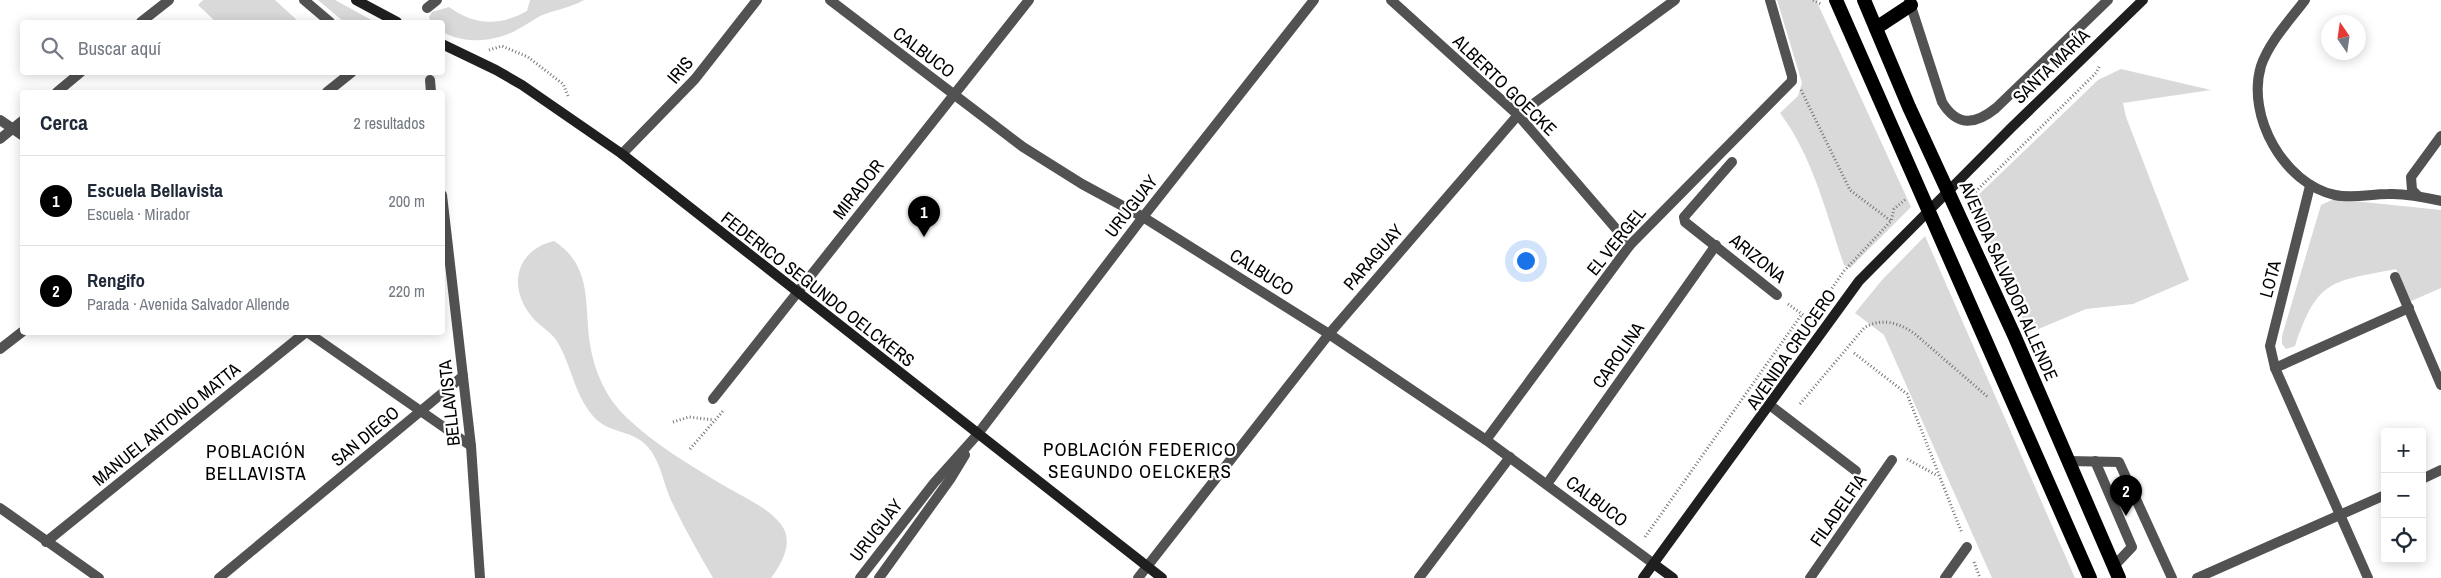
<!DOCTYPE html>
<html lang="es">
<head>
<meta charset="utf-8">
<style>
  body { margin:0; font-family:"Archivo Narrow",sans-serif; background:#f2f2f3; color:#1f2937 }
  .controls { position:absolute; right:15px; bottom:15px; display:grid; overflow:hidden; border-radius:5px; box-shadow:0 2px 12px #0003 }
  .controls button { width:45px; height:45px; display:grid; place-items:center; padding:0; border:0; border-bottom:1px solid #e0e1e3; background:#fff; color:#1f2937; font:25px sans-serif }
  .compass { position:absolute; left:2321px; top:15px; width:45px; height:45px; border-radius:50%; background:#fff; box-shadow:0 2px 12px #0003; rotate:347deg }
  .you { position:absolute; left:1525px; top:260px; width:18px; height:18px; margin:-12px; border:4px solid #fff; border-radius:50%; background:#1a73e8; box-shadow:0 0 0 8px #1a73e833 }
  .badge { display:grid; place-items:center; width:32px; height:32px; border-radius:50%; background:#000; color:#fff; font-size:16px; font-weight:700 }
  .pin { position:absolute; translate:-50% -41px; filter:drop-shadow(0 1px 2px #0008) }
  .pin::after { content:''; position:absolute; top:26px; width:18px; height:15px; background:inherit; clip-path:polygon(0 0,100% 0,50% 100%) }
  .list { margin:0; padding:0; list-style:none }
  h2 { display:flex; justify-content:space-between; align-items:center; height:65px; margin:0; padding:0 20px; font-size:21px }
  h2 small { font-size:16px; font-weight:400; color:#747a83 }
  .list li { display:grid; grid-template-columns:32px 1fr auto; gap:15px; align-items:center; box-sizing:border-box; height:90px; padding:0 20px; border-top:1px solid #e0e1e3 }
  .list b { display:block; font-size:19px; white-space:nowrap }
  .list p { margin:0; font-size:16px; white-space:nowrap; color:#747a83 }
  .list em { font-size:16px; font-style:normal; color:#747a83 }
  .icon { flex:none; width:28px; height:28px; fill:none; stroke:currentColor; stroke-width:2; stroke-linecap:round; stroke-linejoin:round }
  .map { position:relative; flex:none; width:2441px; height:578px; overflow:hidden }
  .search { position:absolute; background:#fff; box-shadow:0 2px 12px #0003; left:20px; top:20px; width:425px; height:55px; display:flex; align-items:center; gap:12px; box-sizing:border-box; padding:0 18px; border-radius:5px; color:#747a83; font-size:19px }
  .panel { position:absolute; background:#fff; box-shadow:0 2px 12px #0003; left:20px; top:90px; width:425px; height:245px; border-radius:5px }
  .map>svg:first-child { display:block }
  .green { fill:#d9d9d9 }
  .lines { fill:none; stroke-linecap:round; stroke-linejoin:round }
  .path { stroke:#747474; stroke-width:3; stroke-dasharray:1 2.5; stroke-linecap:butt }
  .service { stroke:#525252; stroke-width:10 }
  .minor { stroke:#525252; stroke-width:10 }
  .secondary { stroke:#1f1f1f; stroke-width:10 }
  .trunk { stroke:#000; stroke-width:14 }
  .labels { text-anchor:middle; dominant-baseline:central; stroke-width:4.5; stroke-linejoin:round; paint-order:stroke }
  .street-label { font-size:18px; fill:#000; stroke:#fff }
  .neighbourhood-label { font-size:19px; letter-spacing:1px; fill:#000; stroke:#fff }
</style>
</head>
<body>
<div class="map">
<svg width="2441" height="578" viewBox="0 0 2441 578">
  <rect width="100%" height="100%" fill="#fff"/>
  <g class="green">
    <polygon points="203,0 275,0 299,22 216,22 198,5"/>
    <polygon points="318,0 335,0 375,22 344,22"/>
    <path d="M 530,0 L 584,0 C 570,8 554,10 540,16 C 531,21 523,27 513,32 C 492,42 464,44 443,32 L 442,22 L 431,22 L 429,17 L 432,12 L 449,7 C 475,26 500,26 527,11 Z"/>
    <path d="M 1777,0 L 1816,0 L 1911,207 L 1850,268 L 1844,265 C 1826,213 1813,157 1780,113 L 1798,96 L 1802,83 Z"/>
    <polygon points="2121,69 2211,90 2123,103 2126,117 2189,280 2133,304 2086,309 2029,333 1972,201 2098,80"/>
    <path d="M 2334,199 L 2441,210 L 2441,288 L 2409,302 L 2396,269 C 2331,282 2318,278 2295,346 L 2286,349 L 2282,344 L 2282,336 L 2321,205 Z"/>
    <polygon points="1925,236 2075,578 1992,578 1884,335 1855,313 1882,280"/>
    <path d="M 554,241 C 593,266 584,304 590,344 C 594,371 606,398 626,417 C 653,443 691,466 723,485 C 741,496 766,506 780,523 C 795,541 782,563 771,578 L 713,578 C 698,552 683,526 670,498 C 663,481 660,460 647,446 C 634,431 611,433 597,420 C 575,399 573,369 558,343 C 552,332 539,326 532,317 C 507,287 516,250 554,241 Z"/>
  </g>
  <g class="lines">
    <g class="path">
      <polyline points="1813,0 1821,4"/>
      <polyline points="489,50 502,46 528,57 563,84 569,98"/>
      <polyline points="1801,90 1850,190 1891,221"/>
      <polyline points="1968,199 2096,73 2100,65"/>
      <polyline points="1788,304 1810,320"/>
      <polyline points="1810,320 1844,271 1891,221 1894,209 1906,199"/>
      <polyline points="1854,353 1907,394 1962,533"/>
      <path d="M 1800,404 L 1864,328 C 1881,317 1900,323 1915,334 L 1989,398"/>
      <polyline points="673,422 689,417 714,420"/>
      <polyline points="690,449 723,411"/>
      <polyline points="1907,459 1938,476"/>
      <polyline points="1645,537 1802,314"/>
      <polyline points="1974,562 1980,578"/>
    </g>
    <g class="service">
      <polyline points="2068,461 2119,462 2172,578"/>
      <polyline points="2095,461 2132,547 2114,566"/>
    </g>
    <g class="minor">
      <polyline points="304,0 330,22"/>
      <polyline points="830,0 1023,147 1082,184 1143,217 1329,334 1486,440 1654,564"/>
      <polyline points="1391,0 1518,115 1630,245"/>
      <path d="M 1909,0 L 1942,102 C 1957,127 1975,125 1996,108 L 2108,0"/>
      <path d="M 2305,0 C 2290,20 2269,42 2261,66 C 2246,116 2284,184 2335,195 C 2353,199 2370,194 2388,194 C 2406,193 2424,197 2441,201"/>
      <polyline points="427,8 437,0"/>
      <polyline points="141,22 169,0"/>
      <polyline points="430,80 431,92"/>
      <polyline points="57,92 81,72"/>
      <polyline points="327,92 352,72"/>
      <polyline points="0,120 22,135"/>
      <polyline points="0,139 22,121"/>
      <polyline points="622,154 695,79 757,0"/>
      <polyline points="1732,162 1684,217 1685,222 1777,295"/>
      <polyline points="2310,186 2270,346 2275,368 2368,578"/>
      <polyline points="442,195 471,446 480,578"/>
      <polyline points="2418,196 2412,190 2411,177 2441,136"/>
      <polyline points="2395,277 2441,385"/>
      <polyline points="307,332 471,446"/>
      <polyline points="0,349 22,332"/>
      <polyline points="2275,368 2409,308"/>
      <polyline points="713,399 1029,0"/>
      <polyline points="1771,406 1856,471"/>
      <polyline points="1486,440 1630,245 1792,81 1792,76 1770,0"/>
      <polyline points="2422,479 2441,470"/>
      <polyline points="1547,484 1716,245"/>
      <polyline points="0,508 99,578"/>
      <polyline points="46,542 306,332"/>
      <polyline points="219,578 463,376"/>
      <polyline points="860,578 934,483 977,435 1143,217 1314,0"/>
      <polyline points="879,578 951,478 965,455"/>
      <polyline points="1138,578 1329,334 1518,115 1675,0"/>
      <polyline points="1419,578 1510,457"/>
      <polyline points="1810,578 1892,460"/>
      <polyline points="1945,578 1967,547"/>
      <polyline points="2197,578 2385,495"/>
    </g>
    <g class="secondary">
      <polyline points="356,0 397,22"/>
      <polyline points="442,44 496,70 522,85 622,154 1162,578"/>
      <polyline points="1654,564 1673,578"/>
      <polyline points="1643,578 1859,281 2012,127 2143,0"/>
    </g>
    <g class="trunk">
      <polyline points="1836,0 2090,578"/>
      <polyline points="1864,0 1909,107 2014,335 2119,578"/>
      <polyline points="1876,28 1911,5"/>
    </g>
  </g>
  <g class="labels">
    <g class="street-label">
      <text transform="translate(924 52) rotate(37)">CALBUCO</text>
      <text transform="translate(2051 66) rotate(-44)">SANTA MARÍA</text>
      <text transform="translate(680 70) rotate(-49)">IRIS</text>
      <text transform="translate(1505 85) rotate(44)">ALBERTO GOECKE</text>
      <text transform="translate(858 189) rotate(-52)">MIRADOR</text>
      <text transform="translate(1131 206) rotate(-52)">URUGUAY</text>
      <text transform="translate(1616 241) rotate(-51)">EL VERGEL</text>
      <text transform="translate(1373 257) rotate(-49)">PARAGUAY</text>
      <text transform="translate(1758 258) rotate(39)">ARIZONA</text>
      <text transform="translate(1262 272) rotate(32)">CALBUCO</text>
      <text transform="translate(2270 279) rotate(-75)">LOTA</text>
      <text transform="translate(2009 281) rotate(66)">AVENIDA SALVADOR ALLENDE</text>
      <text transform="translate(818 289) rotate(38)">FEDERICO SEGUNDO OELCKERS</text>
      <text transform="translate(1791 349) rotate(-55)">AVENIDA CRUCERO</text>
      <text transform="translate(1618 355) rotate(-55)">CAROLINA</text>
      <text transform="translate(449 403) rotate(-96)">BELLAVISTA</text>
      <text transform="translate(166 424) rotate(-39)">MANUEL ANTONIO MATTA</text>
      <text transform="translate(365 436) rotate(-40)">SAN DIEGO</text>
      <text transform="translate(1597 501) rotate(37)">CALBUCO</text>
      <text transform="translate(1838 510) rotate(-55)">FILADELFIA</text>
      <text transform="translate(876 530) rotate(-52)">URUGUAY</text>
    </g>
    <g class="neighbourhood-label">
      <text x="1140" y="449">POBLACIÓN FEDERICO<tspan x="1140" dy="22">SEGUNDO OELCKERS</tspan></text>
      <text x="256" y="451">POBLACIÓN<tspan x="256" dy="22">BELLAVISTA</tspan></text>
    </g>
  </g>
</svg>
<div class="controls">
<button>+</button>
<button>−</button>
<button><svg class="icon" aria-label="locate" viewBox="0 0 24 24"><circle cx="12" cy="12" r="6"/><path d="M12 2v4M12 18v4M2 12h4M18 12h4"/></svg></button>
</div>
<svg class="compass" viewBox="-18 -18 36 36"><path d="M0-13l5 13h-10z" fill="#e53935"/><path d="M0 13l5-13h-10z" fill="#747a83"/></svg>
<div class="you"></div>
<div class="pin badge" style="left:924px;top:237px">1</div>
<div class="pin badge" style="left:2126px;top:516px">2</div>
<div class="search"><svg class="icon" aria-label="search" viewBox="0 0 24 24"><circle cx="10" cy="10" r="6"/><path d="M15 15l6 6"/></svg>Buscar aquí</div>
<section class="panel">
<h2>Cerca<small>2 resultados</small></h2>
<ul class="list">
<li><span class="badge">1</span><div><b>Escuela Bellavista</b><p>Escuela · Mirador</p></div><em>200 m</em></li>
<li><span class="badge">2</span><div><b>Rengifo</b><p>Parada · Avenida Salvador Allende</p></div><em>220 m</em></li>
</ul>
</section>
</div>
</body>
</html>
